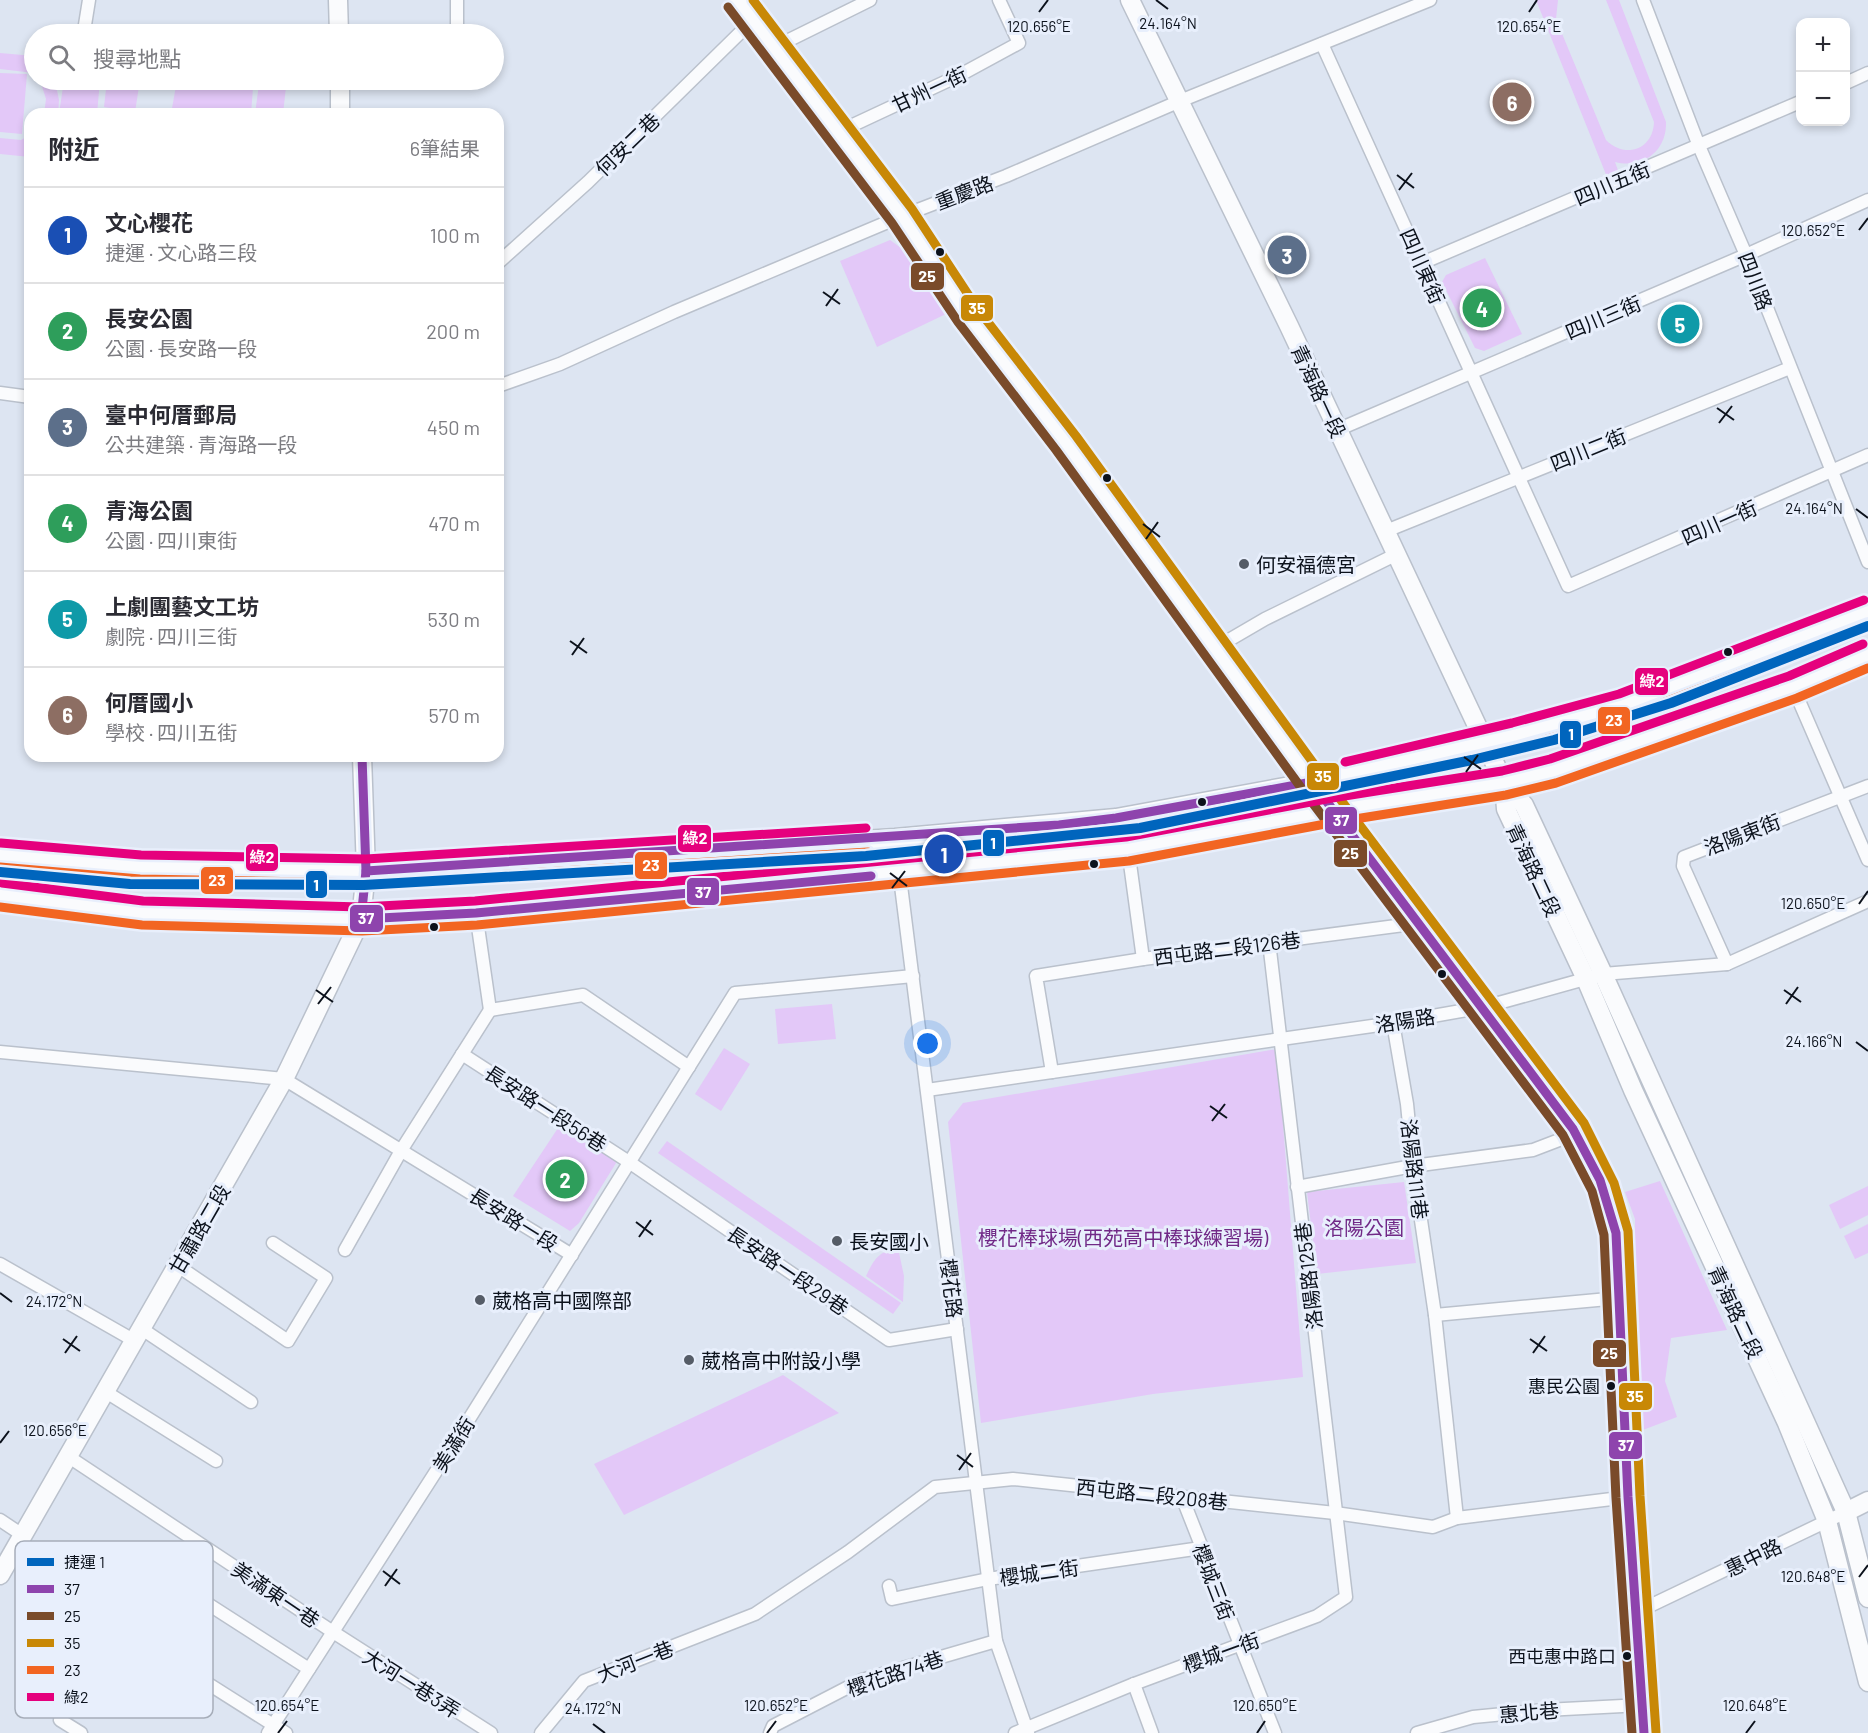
<!DOCTYPE html>
<html lang="zh-TW">
<head>
<meta charset="utf-8">
<style>
  body { margin:0; font-family:Barlow,"Noto Sans TC",sans-serif; background:#f7f7f7; color:#2b2b33 }
  .controls { position:absolute; right:18px; top:18px; display:grid; overflow:hidden; border-radius:12px; box-shadow:0 3px 9px #0003 }
  .controls button { width:54px; height:54px; display:grid; place-items:center; padding:0; border:0; border-bottom:2px solid #e1e1e2; background:#fff; color:#2b2b33; font:30px sans-serif }
  .you { position:absolute; left:928px; top:1044px; width:21px; height:21px; margin:-15px; border:4px solid #fff; border-radius:50%; background:#1a73e8; box-shadow:0 0 0 9px #1a73e833 }
  .badge { display:grid; place-items:center; width:39px; height:39px; border-radius:50%; background:#555c67; color:#fff; font-size:20px; font-weight:700 }
  .pin { position:absolute; translate:-50% -50%; border:3px solid #fff; box-shadow:0 2px 6px #0006 }
  .list { margin:0; padding:0; list-style:none }
  h2 { display:flex; justify-content:space-between; align-items:center; height:78px; margin:0; padding:0 24px; font-size:26px }
  h2 small { font-size:20px; font-weight:400; color:#7c7c81 }
  .list li { display:grid; grid-template-columns:39px 1fr auto; gap:18px; align-items:center; box-sizing:border-box; height:96px; padding:0 24px; border-top:2px solid #e1e1e2 }
  .list b { display:block; font-size:22px; white-space:nowrap }
  .list p { margin:0; font-size:20px; white-space:nowrap; color:#7c7c81 }
  .list em { font-size:20px; font-style:normal; color:#7c7c81 }
  .icon { flex:none; width:33px; height:33px; fill:none; stroke:currentColor; stroke-width:2; stroke-linecap:round; stroke-linejoin:round }
  .map { position:relative; flex:none; width:1868px; height:1733px; overflow:hidden }
  .search { position:absolute; background:#fff; box-shadow:0 3px 9px #0003; left:24px; top:24px; width:480px; height:66px; display:flex; align-items:center; gap:15px; box-sizing:border-box; padding:0 21px; border-radius:33px; color:#7c7c81; font-size:22px }
  .panel { position:absolute; background:#fff; box-shadow:0 3px 9px #0003; left:24px; top:108px; width:480px; height:654px; border-radius:18px }
  .map>svg:first-child { display:block }
  .green { fill:#e3c8f8 }
  .lines { fill:none; stroke-linecap:round; stroke-linejoin:round }
  .street-casing { stroke:#bac1cc; stroke-width:15 }
  .secondary-casing { stroke:#bac1cc; stroke-width:21 }
  .street { stroke:#fafbfd; stroke-width:12 }
  .secondary { stroke:#fafbfd; stroke-width:18 }
  .bus-1-casing { stroke:#e8effc; stroke-width:14 }
  .bus-2-casing { stroke:#e8effc; stroke-width:14 }
  .bus-3-casing { stroke:#e8effc; stroke-width:14 }
  .bus-4-casing { stroke:#e8effc; stroke-width:14 }
  .bus-5-casing { stroke:#e8effc; stroke-width:14 }
  .bus-1 { stroke:#8e44ad; stroke-width:9 }
  .bus-2 { stroke:#7a4b2a; stroke-width:9 }
  .bus-3 { stroke:#c88806; stroke-width:9 }
  .bus-4 { stroke:#f26522; stroke-width:9 }
  .bus-5 { stroke:#e5007d; stroke-width:9 }
  .metro-1-casing { stroke:#e8effc; stroke-width:15 }
  .metro-1 { stroke:#0065bd; stroke-width:10 }
  .ticks { fill:none; stroke:#0c121c; stroke-width:2 }
  .bus-dot { fill:#0c121c; stroke:#e8effc; stroke-width:2 }
  .poi-dot { fill:#555c67; stroke:#e8effc; stroke-width:2 }
  .labels { text-anchor:middle; dominant-baseline:central; stroke-width:6; stroke-linejoin:round; paint-order:stroke }
  .bus-label { font-size:18px; fill:#0c121c; stroke:#e8effc; text-anchor:end }
  .street-label { font-size:20px; fill:#0c121c; stroke:#e8effc }
  .poi-label { font-size:20px; fill:#0c121c; stroke:#e8effc; text-anchor:start }
  .park-label { font-size:20px; fill:#712987; stroke:#e8effc }
  .key { fill:#e8effc; stroke:#a6adb9; stroke-width:1.5 }
  .key-label { font-size:16px; fill:#0c121c }
  .ticks-label { font-size:15px; text-anchor:middle; fill:#0c121c; stroke:#e8effc; stroke-width:6; stroke-linejoin:round; paint-order:stroke }
  .line-badge { stroke:#e8effc; stroke-width:2 }
  .badge-label { font-size:16px; text-anchor:middle; font-weight:bold; fill:#fff }
</style>
</head>
<body>
<div class="map">
<svg width="1868" height="1733" viewBox="0 0 1868 1733">
  <rect width="100%" height="100%" fill="#dde5f2"/>
  <g class="green">
    <path d="M 1536,0 L 1558,0 L 1556,19 L 1606,140 C 1625,159 1653,150 1654,122 L 1606,0 L 1619,0 L 1666,122 C 1667,151 1643,169 1615,162 L 1619,173 L 1607,177 Z"/>
    <polygon points="0,53 34,56 34,73 0,69"/>
    <polygon points="0,73 27,74 22,134 0,132"/>
    <polygon points="40,80 55,80 59,100 58,114 44,114 46,99"/>
    <polygon points="64,80 100,80 97,114 59,114"/>
    <polygon points="107,80 140,80 135,112 104,107"/>
    <polygon points="177,80 245,80 253,88 251,114 171,114"/>
    <polygon points="259,84 286,87 283,114 255,114"/>
    <polygon points="30,135 30,157 0,154 0,138 21,140"/>
    <polygon points="890,240 901,248 946,314 877,347 840,261"/>
    <polygon points="1485,258 1522,334 1484,351 1475,348 1442,282 1446,275"/>
    <polygon points="832,1004 836,1039 778,1044 775,1009"/>
    <polygon points="724,1048 750,1064 721,1111 695,1094"/>
    <polygon points="1277,1049 1303,1377 1153,1394 981,1423 948,1122 963,1103"/>
    <polygon points="562,1122 613,1150 616,1163 579,1223 570,1231 513,1196"/>
    <polygon points="667,1141 901,1303 893,1314 658,1153"/>
    <polygon points="1660,1181 1727,1330 1671,1338 1665,1381 1677,1417 1635,1433 1635,1219 1625,1192"/>
    <polygon points="1404,1182 1416,1263 1317,1274 1307,1192"/>
    <polygon points="1868,1186 1868,1215 1840,1229 1829,1205"/>
    <polygon points="1868,1224 1868,1253 1855,1259 1844,1236"/>
    <path d="M 898,1248 L 904,1276 L 903,1302 L 866,1276 C 874,1259 879,1251 898,1248 Z"/>
    <polygon points="783,1375 839,1413 624,1515 594,1464"/>
  </g>
  <g class="lines">
    <defs>
      <g id="street">
        <polyline points="1643,0 1699,146 1746,255 1868,562"/>
        <polyline points="84,31 89,0"/>
        <polyline points="452,34 457,29 457,0"/>
        <polyline points="1322,44 1568,586 1868,455"/>
        <polyline points="775,47 870,0"/>
        <polyline points="1846,83 1868,73"/>
        <polyline points="838,132 960,75 1019,43 999,0"/>
        <polyline points="498,263 588,182 752,21"/>
        <polyline points="1422,263 1800,102"/>
        <polyline points="498,386 560,364 674,312 902,216 1006,176 1180,101 1430,0"/>
        <polyline points="0,393 30,397"/>
        <polyline points="1337,430 1746,255 1868,200"/>
        <polyline points="1386,531 1790,368"/>
        <polyline points="1217,647 1265,619 1397,554"/>
        <polyline points="1793,687 1868,860"/>
        <polyline points="895,838 996,1641 1028,1733"/>
        <polyline points="1128,849 1143,959"/>
        <polyline points="476,913 490,1010"/>
        <polyline points="1727,964 1683,866 1684,857 1868,786"/>
        <polyline points="490,1010 583,995 689,1067"/>
        <polyline points="1393,1023 1407,1104 1413,1166 1435,1315 1457,1518"/>
        <polyline points="0,1052 284,1079 572,1255"/>
        <polyline points="462,1054 629,1162 889,1340 957,1329"/>
        <polyline points="1052,1072 1036,976 1143,959 1419,923"/>
        <polyline points="927,1090 1393,1023 1484,1007 1603,974 1727,964 1868,901"/>
        <polyline points="1297,1187 1413,1166 1533,1150 1567,1137 1573,1129"/>
        <polyline points="345,1250 402,1149 490,1010"/>
        <polyline points="0,1264 135,1341"/>
        <polyline points="178,1266 288,1341 326,1278 273,1243"/>
        <polyline points="1435,1315 1619,1298"/>
        <polyline points="142,1329 251,1402"/>
        <polyline points="106,1392 216,1461"/>
        <polyline points="69,1457 333,1632 491,1733"/>
        <polyline points="1182,1497 1275,1733"/>
        <polyline points="0,1520 24,1536"/>
        <polyline points="152,1568 309,1669"/>
        <polyline points="889,1586 892,1599 988,1579 1201,1548"/>
        <polyline points="1637,1612 1846,1512"/>
        <polyline points="117,1626 286,1733"/>
        <polyline points="1134,1684 1152,1733"/>
        <polyline points="60,1720 81,1733"/>
        <polyline points="268,1733 451,1448 735,993 913,976"/>
        <polyline points="541,1733 584,1681 755,1614 848,1552 935,1487 1013,1479 1335,1513 1433,1527 1457,1518 1628,1497"/>
        <polyline points="770,1733 773,1726 862,1680 996,1641"/>
        <polyline points="1015,1733 1134,1684 1317,1616 1346,1597 1269,942"/>
        <polyline points="1417,1733 1473,1717 1545,1710 1642,1705"/>
      </g>
      <g id="secondary">
        <polyline points="338,0 339,34"/>
        <polyline points="738,0 902,216 967,315 1066,443 1312,782 1573,1129 1603,1187 1616,1233 1628,1497 1644,1733"/>
        <polyline points="1130,0 1289,326 1504,783 1524,805 1603,974 1846,1512 1868,1598"/>
        <polyline points="340,80 340,114"/>
        <polyline points="1504,783 1506,809 1585,977 1633,1090 1787,1423 1827,1521 1868,1682"/>
        <polyline points="0,855 140,867 366,871 895,838 1116,818 1312,782 1515,735 1623,705 1868,611"/>
        <polyline points="0,895 142,913 361,919 476,913 1128,849 1334,810 1504,783 1553,771 1793,687 1868,655"/>
        <polyline points="1846,1512 1868,1501"/>
        <polyline points="0,1575 284,1079 361,919 366,871 362,756"/>
      </g>
    </defs>
    <use href="#street" class="street-casing"/>
    <use href="#secondary" class="secondary-casing"/>
    <use href="#street" class="street"/>
    <use href="#secondary" class="secondary"/>
    <defs>
      <g id="bus-1">
        <polyline points="362,756 366,871 361,919 476,913 871,876"/>
        <polyline points="366,871 1059,825 1116,818 1312,782 1573,1129 1600,1180 1616,1233 1628,1497 1644,1733"/>
      </g>
      <polyline id="bus-2" points="728,7 892,223 958,322 1056,450 1302,789 1563,1135 1592,1191 1604,1235 1616,1498 1632,1733"/>
      <polyline id="bus-3" points="753,0 912,209 977,308 1076,436 1322,775 1584,1123 1614,1183 1628,1231 1640,1496 1656,1732"/>
      <g id="bus-4">
        <polyline points="1351,786 1518,747 1626,717 1868,624"/>
        <polyline points="0,867 140,879 366,883 868,852"/>
        <polyline points="0,907 142,925 362,931 477,925 1129,861 1336,822 1506,795 1556,783 1797,698 1868,668"/>
      </g>
      <g id="bus-5">
        <polyline points="1345,762 1512,723 1619,694 1864,600"/>
        <polyline points="1,843 141,855 366,859 866,828"/>
        <polyline points="2,883 143,901 361,907 475,901 1126,837 1332,798 1502,771 1550,759 1789,676 1863,644"/>
      </g>
    </defs>
    <use href="#bus-1" class="bus-1-casing"/>
    <use href="#bus-2" class="bus-2-casing"/>
    <use href="#bus-3" class="bus-3-casing"/>
    <use href="#bus-4" class="bus-4-casing"/>
    <use href="#bus-5" class="bus-5-casing"/>
    <use href="#bus-1" class="bus-1"/>
    <use href="#bus-2" class="bus-2"/>
    <use href="#bus-3" class="bus-3"/>
    <use href="#bus-4" class="bus-4"/>
    <use href="#bus-5" class="bus-5"/>
    <defs>
      <polyline id="metro-1" points="0,872 130,884 364,885 866,856 1140,828 1472,760 1554,740 1671,703 1868,626"/>
    </defs>
    <use href="#metro-1" class="metro-1-casing"/>
    <use href="#metro-1" class="metro-1"/>
  </g>
  <path class="ticks" d="M 1156,0 L 1168,9M 1039,12 L 1048,0M 1529,12 L 1537,0M 1397,175 L 1414,188M 1399,190 L 1412,173M 1859,230 L 1868,218M 823,292 L 840,304M 826,306 L 838,289M 1717,408 L 1734,420M 1719,423 L 1732,406M 1856,509 L 1868,518M 1143,524 L 1160,537M 1146,539 L 1158,522M 570,641 L 587,653M 572,655 L 584,638M 1464,757 L 1481,769M 1466,772 L 1478,755M 890,873 L 907,886M 892,888 L 905,871M 1859,904 L 1868,891M 316,990 L 333,1002M 1784,990 L 1801,1002M 318,1004 L 331,987M 1786,1004 L 1798,987M 1856,1042 L 1868,1051M 1210,1106 L 1227,1118M 1212,1121 L 1225,1104M 636,1222 L 653,1235M 639,1237 L 651,1220M 0,1293 L 12,1302M 63,1339 L 80,1351M 1530,1339 L 1547,1351M 65,1353 L 77,1336M 1533,1353 L 1545,1336M 0,1443 L 9,1431M 957,1455 L 973,1467M 959,1470 L 971,1453M 383,1571 L 400,1584M 1859,1577 L 1868,1565M 385,1586 L 397,1569M 593,1724 L 605,1733M 278,1733 L 287,1721M 767,1733 L 776,1721M 1257,1733 L 1265,1721M 1746,1733 L 1755,1721"/>
  <g class="bus-dot">
    <circle cx="940" cy="252" r="5"/>
    <circle cx="1107" cy="478" r="5"/>
    <circle cx="1728" cy="652" r="5"/>
    <circle cx="1202" cy="802" r="5"/>
    <circle cx="1094" cy="864" r="5"/>
    <circle cx="434" cy="927" r="5"/>
    <circle cx="1442" cy="974" r="5"/>
    <circle cx="1611" cy="1386" r="5"/>
    <circle cx="1627" cy="1656" r="5"/>
  </g>
  <g class="poi-dot">
    <circle cx="1244" cy="564" r="6"/>
    <circle cx="837" cy="1241" r="6"/>
    <circle cx="480" cy="1300" r="6"/>
    <circle cx="689" cy="1360" r="6"/>
  </g>
  <g class="labels">
    <g class="bus-label">
      <text x="1600" y="1386">惠民公園</text>
      <text x="1616" y="1656">西屯惠中路口</text>
    </g>
    <g class="street-label">
      <text transform="translate(929 89) rotate(-25)">甘州一街</text>
      <text transform="translate(627 144) rotate(-44)">何安二巷</text>
      <text transform="translate(1612 183) rotate(-23)">四川五街</text>
      <text transform="translate(964 192) rotate(-21)">重慶路</text>
      <text transform="translate(1423 266) rotate(66)">四川東街</text>
      <text transform="translate(1756 281) rotate(69)">四川路</text>
      <text transform="translate(1603 317) rotate(-23)">四川三街</text>
      <text transform="translate(1319 391) rotate(65)">青海路一段</text>
      <text transform="translate(1588 449) rotate(-22)">四川二街</text>
      <text transform="translate(1719 522) rotate(-24)">四川一街</text>
      <text transform="translate(1742 834) rotate(-21)">洛陽東街</text>
      <text transform="translate(1534 870) rotate(65)">青海路二段</text>
      <text transform="translate(1227 948) rotate(-7)">西屯路二段126巷</text>
      <text transform="translate(1405 1020) rotate(-9)">洛陽路</text>
      <text transform="translate(546 1108) rotate(33)">長安路一段56巷</text>
      <text transform="translate(1415 1169) rotate(83)">洛陽路111巷</text>
      <text transform="translate(514 1219) rotate(32)">長安路一段</text>
      <text transform="translate(199 1229) rotate(-60)">甘肅路二段</text>
      <text transform="translate(788 1270) rotate(34)">長安路一段29巷</text>
      <text transform="translate(1308 1276) rotate(-97)">洛陽路125巷</text>
      <text transform="translate(952 1288) rotate(83)">櫻花路</text>
      <text transform="translate(1736 1312) rotate(65)">青海路二段</text>
      <text transform="translate(453 1444) rotate(-58)">美滿街</text>
      <text transform="translate(1152 1494) rotate(6)">西屯路二段208巷</text>
      <text transform="translate(1753 1557) rotate(-26)">惠中路</text>
      <text transform="translate(1039 1572) rotate(-8)">櫻城二街</text>
      <text transform="translate(1214 1582) rotate(69)">櫻城三街</text>
      <text transform="translate(276 1594) rotate(34)">美滿東一巷</text>
      <text transform="translate(1221 1652) rotate(-20)">櫻城一街</text>
      <text transform="translate(635 1661) rotate(-21)">大河一巷</text>
      <text transform="translate(895 1673) rotate(-19)">櫻花路74巷</text>
      <text transform="translate(412 1683) rotate(32)">大河一巷3弄</text>
      <text transform="translate(1529 1712) rotate(-5)">惠北巷</text>
    </g>
    <g class="poi-label">
      <text x="1256" y="564">何安福德宮</text>
      <text x="849" y="1241">長安國小</text>
      <text x="492" y="1300">葳格高中國際部</text>
      <text x="701" y="1360">葳格高中附設小學</text>
    </g>
    <g class="park-label">
      <text x="1364" y="1227">洛陽公園</text>
      <text x="1123" y="1237">櫻花棒球場(西苑高中棒球練習場)</text>
    </g>
  </g>
  <rect x="15" y="1541" width="198" height="177" rx="9" class="key"/>
  <rect x="27" y="1558" width="27" height="8" fill="#0065bd"/>
  <rect x="27" y="1585" width="27" height="8" fill="#8e44ad"/>
  <rect x="27" y="1612" width="27" height="8" fill="#7a4b2a"/>
  <rect x="27" y="1639" width="27" height="8" fill="#c88806"/>
  <rect x="27" y="1666" width="27" height="8" fill="#f26522"/>
  <rect x="27" y="1693" width="27" height="8" fill="#e5007d"/>
  <g class="key-label">
    <text x="64" y="1568">捷運 1</text>
    <text x="64" y="1595">37</text>
    <text x="64" y="1622">25</text>
    <text x="64" y="1649">35</text>
    <text x="64" y="1676">23</text>
    <text x="64" y="1703">綠2</text>
  </g>
  <g class="ticks-label">
    <text x="1168" y="29">24.164°N</text>
    <text x="1039" y="32">120.656°E</text>
    <text x="1529" y="32">120.654°E</text>
    <text x="1813" y="236">120.652°E</text>
    <text x="1814" y="514">24.164°N</text>
    <text x="1813" y="909">120.650°E</text>
    <text x="1814" y="1047">24.166°N</text>
    <text x="54" y="1307">24.172°N</text>
    <text x="55" y="1436">120.656°E</text>
    <text x="1813" y="1582">120.648°E</text>
    <text x="287" y="1711">120.654°E</text>
    <text x="776" y="1711">120.652°E</text>
    <text x="1265" y="1711">120.650°E</text>
    <text x="1755" y="1711">120.648°E</text>
    <text x="593" y="1714">24.172°N</text>
  </g>
  <g class="line-badge">
    <rect x="910" y="262" width="35" height="29" rx="6" fill="#7a4b2a"/>
    <rect x="960" y="294" width="34" height="28" rx="6" fill="#c88806"/>
    <rect x="1634" y="667" width="35" height="29" rx="6" fill="#e5007d"/>
    <rect x="1597" y="706" width="34" height="29" rx="6" fill="#f26522"/>
    <rect x="1559" y="720" width="23" height="29" rx="6" fill="#0065bd"/>
    <rect x="1306" y="762" width="34" height="29" rx="6" fill="#c88806"/>
    <rect x="1324" y="806" width="34" height="29" rx="6" fill="#8e44ad"/>
    <rect x="677" y="824" width="35" height="29" rx="6" fill="#e5007d"/>
    <rect x="982" y="829" width="23" height="28" rx="6" fill="#0065bd"/>
    <rect x="1333" y="839" width="35" height="29" rx="6" fill="#7a4b2a"/>
    <rect x="245" y="843" width="34" height="29" rx="6" fill="#e5007d"/>
    <rect x="634" y="851" width="34" height="29" rx="6" fill="#f26522"/>
    <rect x="200" y="866" width="34" height="29" rx="6" fill="#f26522"/>
    <rect x="305" y="870" width="23" height="29" rx="6" fill="#0065bd"/>
    <rect x="686" y="877" width="34" height="29" rx="6" fill="#8e44ad"/>
    <rect x="349" y="904" width="35" height="29" rx="6" fill="#8e44ad"/>
    <rect x="1592" y="1339" width="35" height="29" rx="6" fill="#7a4b2a"/>
    <rect x="1618" y="1382" width="35" height="29" rx="6" fill="#c88806"/>
    <rect x="1608" y="1431" width="35" height="29" rx="6" fill="#8e44ad"/>
  </g>
  <g class="badge-label">
    <text x="927" y="282">25</text>
    <text x="977" y="314">35</text>
    <text x="1652" y="687">綠2</text>
    <text x="1614" y="726">23</text>
    <text x="1571" y="740">1</text>
    <text x="1323" y="782">35</text>
    <text x="1341" y="826">37</text>
    <text x="695" y="844">綠2</text>
    <text x="993" y="849">1</text>
    <text x="1350" y="859">25</text>
    <text x="262" y="863">綠2</text>
    <text x="651" y="871">23</text>
    <text x="217" y="886">23</text>
    <text x="316" y="891">1</text>
    <text x="703" y="898">37</text>
    <text x="366" y="924">37</text>
    <text x="1609" y="1359">25</text>
    <text x="1635" y="1402">35</text>
    <text x="1626" y="1451">37</text>
  </g>
</svg>
<div class="controls">
<button>+</button>
<button>−</button>
</div>
<div class="you"></div>
<div class="pin badge" style="left:944px;top:854px;background:#1a4fb4">1</div>
<div class="pin badge" style="left:565px;top:1179px;background:#2e9e5b">2</div>
<div class="pin badge" style="left:1287px;top:255px;background:#5c6f8a">3</div>
<div class="pin badge" style="left:1482px;top:308px;background:#2e9e5b">4</div>
<div class="pin badge" style="left:1680px;top:324px;background:#0f9aa8">5</div>
<div class="pin badge" style="left:1512px;top:102px;background:#8d6e63">6</div>
<div class="search"><svg class="icon" aria-label="search" viewBox="0 0 24 24"><circle cx="10" cy="10" r="6"/><path d="M15 15l6 6"/></svg>搜尋地點</div>
<section class="panel">
<h2>附近<small>6筆結果</small></h2>
<ul class="list">
<li><span class="badge" style="background:#1a4fb4">1</span><div><b>文心櫻花</b><p>捷運 · 文心路三段</p></div><em>100 m</em></li>
<li><span class="badge" style="background:#2e9e5b">2</span><div><b>長安公園</b><p>公園 · 長安路一段</p></div><em>200 m</em></li>
<li><span class="badge" style="background:#5c6f8a">3</span><div><b>臺中何厝郵局</b><p>公共建築 · 青海路一段</p></div><em>450 m</em></li>
<li><span class="badge" style="background:#2e9e5b">4</span><div><b>青海公園</b><p>公園 · 四川東街</p></div><em>470 m</em></li>
<li><span class="badge" style="background:#0f9aa8">5</span><div><b>上劇團藝文工坊</b><p>劇院 · 四川三街</p></div><em>530 m</em></li>
<li><span class="badge" style="background:#8d6e63">6</span><div><b>何厝國小</b><p>學校 · 四川五街</p></div><em>570 m</em></li>
</ul>
</section>
</div>
</body>
</html>
